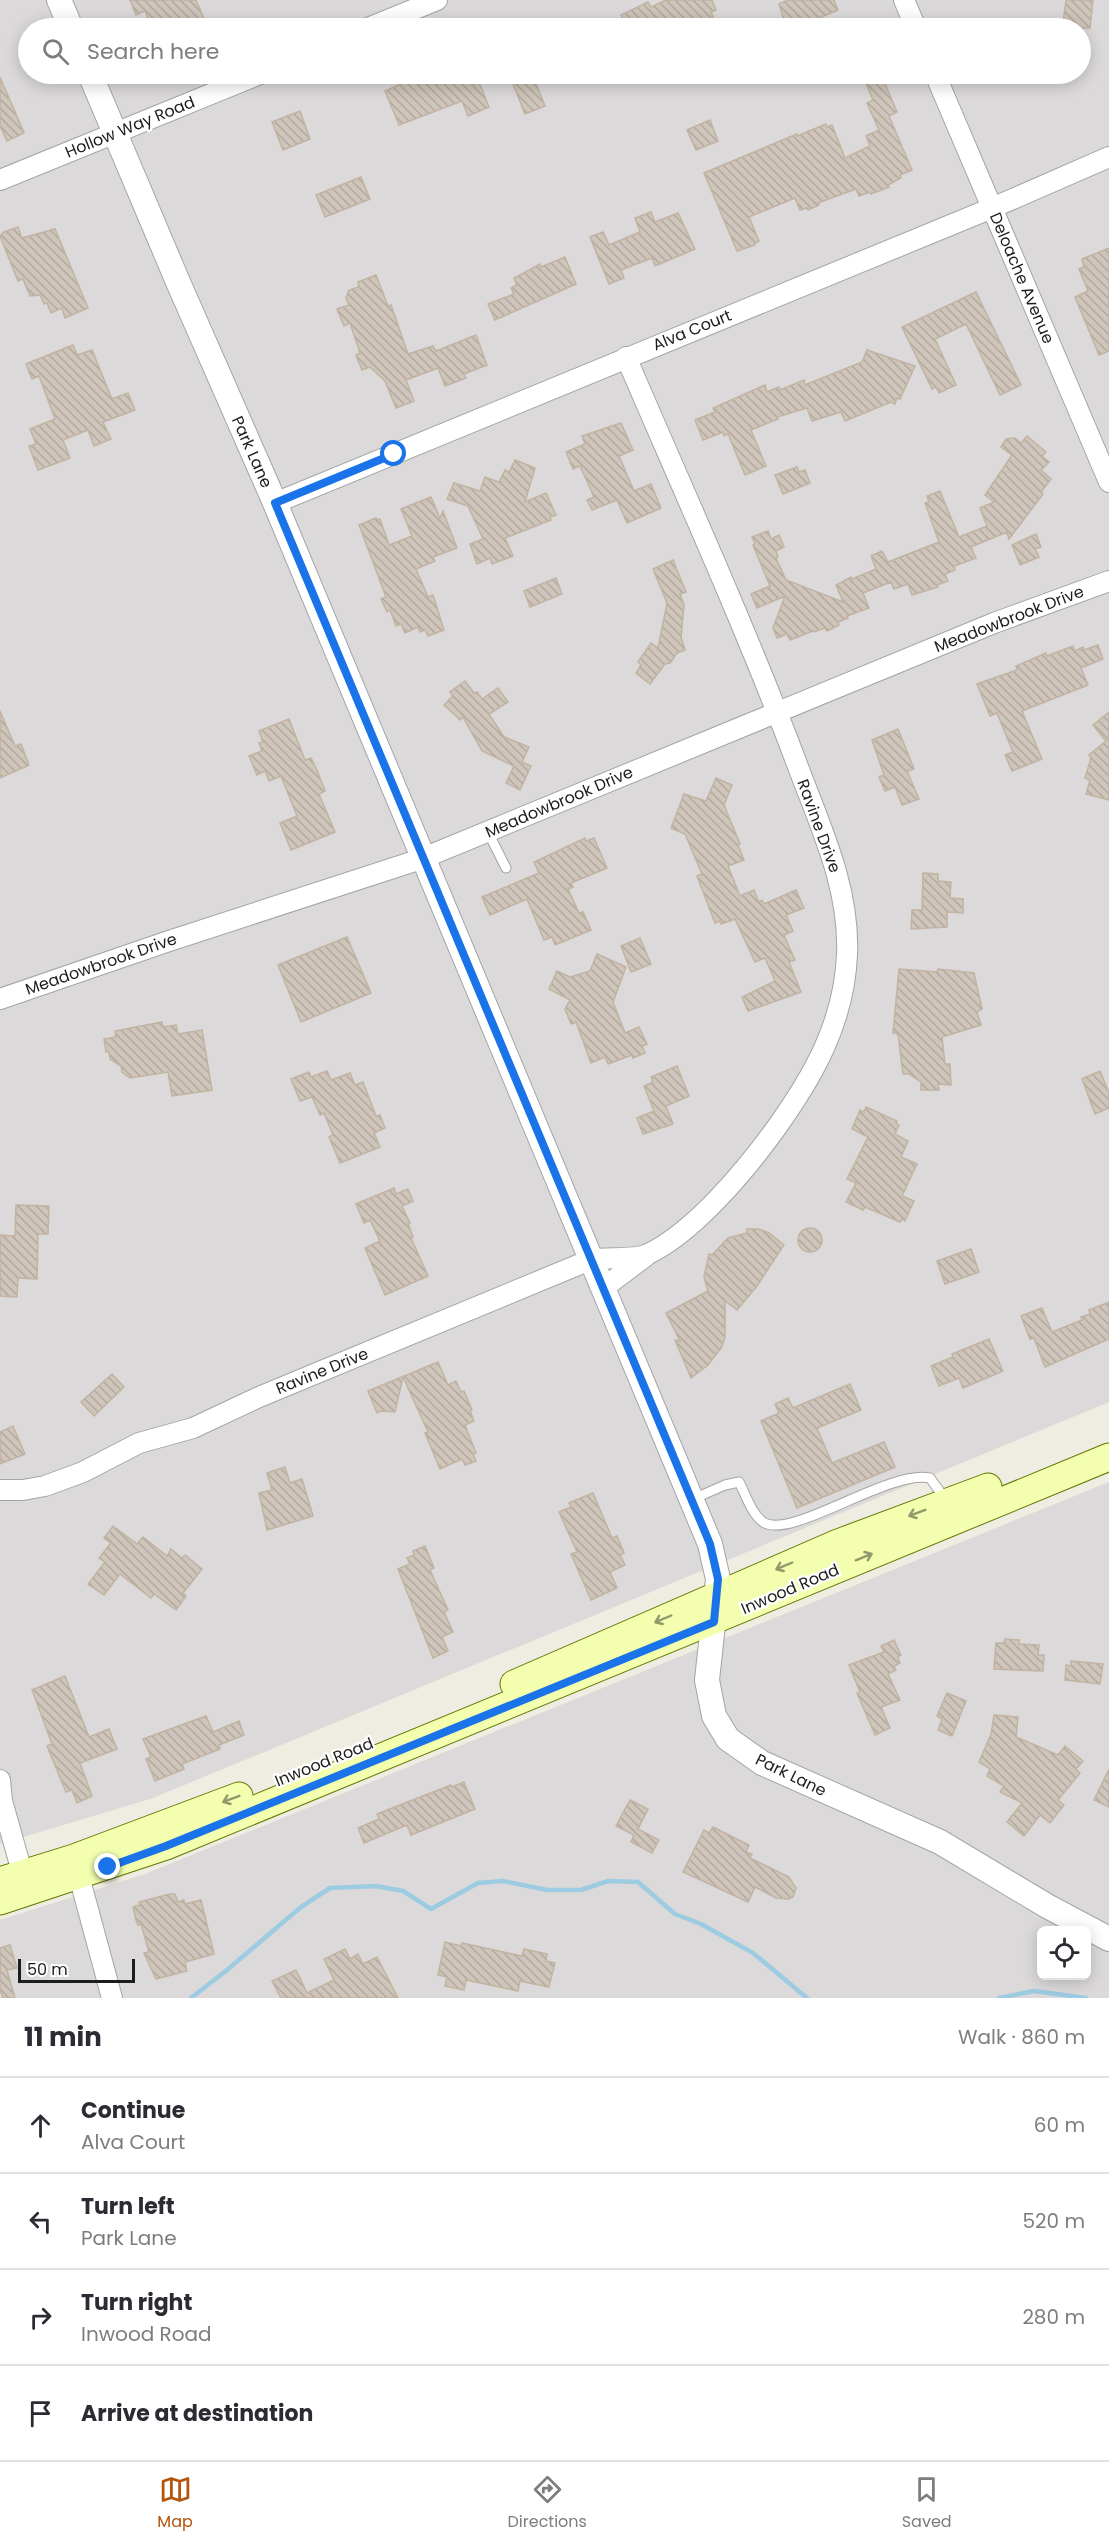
<!DOCTYPE html>
<html lang="en">
<head>
<meta charset="utf-8">
<style>
  body { margin:0; font-family:Poppins,sans-serif; background:#f7f7f7; color:#2b2b33 }
  .controls { position:absolute; right:18px; bottom:18px; display:grid; overflow:hidden; border-radius:9px; box-shadow:0 3px 15px #0003 }
  .controls button { width:54px; height:54px; display:grid; place-items:center; padding:0; border:0; border-bottom:2px solid #e1e1e2; background:#fff; color:#2b2b33; font:30px sans-serif }
  .scale { position:absolute; left:18px; bottom:15px; width:117px; box-sizing:border-box; padding-left:6px; border:3px solid #1d1d1d; border-top:0; font-size:16px; line-height:21px; white-space:nowrap; color:#1d1d1d; -webkit-text-stroke:4px #fff; paint-order:stroke }
  .stop { position:absolute; width:18px; height:18px; margin:-14px; border:4px solid #1a73e8; border-radius:50%; background:#fff }
  .stop.end { background:#1a73e8; border-color:#fff; box-shadow:0 2px 6px #0008 }
  .list { margin:0; padding:0; list-style:none }
  h2 { display:flex; justify-content:space-between; align-items:center; height:78px; margin:0; padding:0 24px; font-size:26px }
  h2 small { font-size:20px; font-weight:400; color:#7c7c81 }
  .list li { display:grid; grid-template-columns:39px 1fr auto; gap:18px; align-items:center; box-sizing:border-box; height:96px; padding:0 24px; border-top:2px solid #e1e1e2 }
  .list b { display:block; font-size:22px; white-space:nowrap }
  .list p { margin:0; font-size:20px; white-space:nowrap; color:#7c7c81 }
  .list em { font-size:20px; font-style:normal; color:#7c7c81 }
  .icon { flex:none; width:33px; height:33px; fill:none; stroke:currentColor; stroke-width:2; stroke-linecap:round; stroke-linejoin:round }
  .map { position:relative; flex:none; width:1109px; height:1998px; overflow:hidden }
  .search { position:absolute; background:#fff; box-shadow:0 3px 15px #0003; left:18px; right:18px; top:18px; height:66px; display:flex; align-items:center; gap:15px; box-sizing:border-box; padding:0 21px; border-radius:33px; color:#7c7c81; font-size:22px }
  .sheet { height:462px; background:#fff }
  nav { display:flex; justify-content:space-around; align-items:center; box-sizing:border-box; height:84px; border-top:2px solid #e1e1e2; background:#fff; font-size:16px; color:#7c7c81 }
  nav a { display:grid; justify-items:center; gap:3px }
  nav .on { color:#b45309 }
  .map>svg:first-child { display:block }
  .residential { fill:#dbd9d9; fill-rule:evenodd }
  .lines { fill:none; stroke-linecap:round; stroke-linejoin:round }
  .stream { stroke:#9ccbe2; stroke-width:4.5 }
  .building { fill:url(#building-back-hatch); stroke:#c2b3a2; stroke-width:1.5 }
  .service-casing { stroke:#a4a4a4; stroke-width:11 }
  .minor-casing { stroke:#a4a4a4; stroke-width:22 }
  .tertiary-casing { stroke:#a4a4a4; stroke-width:26 }
  .secondary-casing { stroke:#5e7700; stroke-width:29 }
  .service { stroke:#fff; stroke-width:9 }
  .minor { stroke:#fff; stroke-width:20 }
  .tertiary { stroke:#fff; stroke-width:24 }
  .secondary { stroke:#f3ffaf; stroke-width:27 }
  .oneway { stroke:#93996d }
  .route { stroke:#1a73e8; stroke-width:8 }
  .labels { text-anchor:middle; dominant-baseline:central; stroke-width:4.5; stroke-linejoin:round; paint-order:stroke }
  .street-label { font-size:16px; fill:#1d1d1d; stroke:#fff }
</style>
</head>
<body>
<div class="map">
<svg width="1109" height="1998" viewBox="0 0 1109 1998">
  <defs>
    <pattern id="building-back-hatch" width="6" height="6" patternUnits="userSpaceOnUse" patternTransform="scale(1.5)"><rect width="6" height="6" fill="#cfc5ba"/><path d="M-1 5l2 2M0 0l6 6M5-1l2 2" fill="none" stroke="#b1a99f"/></pattern>
  </defs>
  <rect width="100%" height="100%" fill="#efece1"/>
  <g class="residential">
    <path d="M 0,0 L 1109,0 L 1109,1402 L 153,1798 L 0,1844 ZM 28,28 L 1080,28 L 1080,74 L 28,74 Z"/>
    <path d="M 1109,1482 L 1109,1998 L 0,1998 L 0,1920 L 145,1874 ZM 1042,1930 L 1086,1930 L 1086,1976 L 1042,1976 Z"/>
  </g>
  <g class="lines">
    <g class="stream">
      <polyline points="191,1998 227,1970 301,1907 330,1888 376,1886 403,1891 431,1909 478,1883 503,1881 547,1890 581,1890 608,1881 638,1882 675,1914 701,1924 753,1953 807,1998"/>
      <polyline points="999,1998 1034,1991 1086,1998"/>
    </g>
  </g>
  <g class="building">
    <polygon points="130,0 196,0 208,28 152,28 145,11 136,15"/>
    <polygon points="666,0 712,0 716,10 711,12 716,24 705,28 697,28 695,24 683,28 680,23 667,28 627,28 621,15 648,2 651,7"/>
    <polygon points="788,0 834,0 838,10 800,26 798,22 786,27 779,4"/>
    <polygon points="1066,0 1093,0 1090,28 1071,28 1071,24 1063,23"/>
    <polygon points="413,74 468,74 472,85 479,82 489,107 468,116 462,101 399,125 385,91 415,78"/>
    <polygon points="509,74 532,74 545,106 525,114"/>
    <polygon points="862,74 881,74 897,112 889,116 912,170 900,175 901,178 888,185 889,187 871,194 870,192 859,196 856,189 818,203 819,205 808,210 807,208 800,210 795,198 749,217 759,241 754,244 755,245 737,251 704,173 797,134 797,136 826,124 827,127 832,125 845,158 870,146 866,136 879,130 867,103 873,100"/>
    <polygon points="0,77 24,133 7,141 0,126"/>
    <polygon points="300,111 310,139 283,150 272,122"/>
    <polygon points="710,120 718,141 696,150 687,130"/>
    <polygon points="361,177 370,199 325,217 316,195"/>
    <polygon points="651,212 655,222 678,213 695,249 655,266 652,258 621,270 624,278 609,284 590,237 603,232 609,245 640,232 635,218"/>
    <polygon points="18,227 22,238 55,229 88,308 65,318 62,308 51,313 47,303 44,304 40,295 30,296 23,279 18,281 0,236 4,232"/>
    <polygon points="1109,248 1109,351 1099,355 1075,297 1088,291 1079,269 1084,267 1082,259"/>
    <polygon points="565,257 576,284 495,320 488,304 514,294 511,288 517,285 514,278 540,264 541,267"/>
    <polygon points="376,275 388,306 391,305 408,354 433,346 436,351 476,335 487,365 464,374 466,378 445,386 438,368 406,380 414,401 396,408 385,381 370,367 362,370 356,355 360,353 350,323 344,326 337,309 349,305 346,298 349,290 359,287 358,282"/>
    <polygon points="976,292 1021,385 1000,395 966,324 935,339 956,385 939,393 936,387 932,389 902,327"/>
    <polygon points="73,345 77,355 92,350 112,399 128,393 135,410 103,422 111,439 94,446 88,430 63,440 70,458 38,470 29,446 36,444 30,429 55,419 39,376 32,379 26,364"/>
    <polygon points="867,350 915,366 900,399 897,398 895,404 891,402 845,421 841,412 812,421 807,408 777,417 778,419 751,430 766,466 745,475 728,434 724,436 723,432 703,440 695,420 715,412 713,408 765,385 767,392 779,387 780,390 804,380 805,385 862,362"/>
    <polygon points="621,423 633,450 619,456 634,491 651,484 661,508 627,523 617,500 592,510 587,500 594,497 580,466 573,469 566,452 585,444 582,436"/>
    <polygon points="1027,436 1046,452 1042,456 1049,462 1041,470 1051,479 1041,492 1043,494 1009,539 1007,532 971,547 976,558 954,566 955,570 945,574 948,581 937,585 938,587 912,595 908,584 894,589 891,582 863,593 869,608 847,616 848,618 838,622 839,625 827,631 825,628 814,632 813,631 790,640 787,634 777,638 773,628 785,596 757,608 751,594 770,586 753,545 755,544 752,537 768,531 771,539 779,535 784,547 776,551 778,557 776,558 786,580 843,602 836,585 851,577 852,579 876,569 871,556 882,551 888,562 939,542 925,503 929,502 927,496 940,491 959,537 987,526 980,508 994,502 985,495 1012,455 1001,447 1006,439 1015,438 1021,443"/>
    <polygon points="515,460 535,468 525,502 546,493 556,515 550,517 551,520 505,538 513,556 492,564 490,558 477,564 470,544 483,539 468,506 447,499 454,483 480,491 485,477 499,482 505,470 509,472"/>
    <polygon points="797,467 799,472 805,470 810,483 783,494 775,475"/>
    <polygon points="431,497 440,518 443,511 457,548 433,557 435,561 416,569 428,597 433,595 444,630 428,636 425,630 420,632 418,627 405,633 401,624 396,626 390,610 387,612 381,599 386,597 359,525 376,518 378,520 380,519 389,545 412,536 401,509"/>
    <polygon points="1036,534 1041,547 1035,549 1039,557 1020,565 1012,545"/>
    <polygon points="673,560 686,592 680,594 684,605 681,637 685,650 677,653 670,663 665,664 650,684 636,673 641,665 638,662 651,643 658,648 667,603 653,569"/>
    <polygon points="556,578 562,594 530,607 524,591"/>
    <polygon points="1098,645 1103,659 1081,668 1088,685 1022,711 1042,759 1012,771 1005,755 1013,752 997,713 990,716 977,684 1017,670 1016,666 1046,653 1047,656 1073,646 1075,651 1083,647 1084,650"/>
    <polygon points="465,681 474,693 477,692 482,699 498,688 508,702 489,714 504,737 529,747 522,762 531,766 520,790 506,783 514,766 482,751 463,717 460,720 444,705 453,696 450,692"/>
    <polygon points="0,711 15,746 21,744 29,765 0,778"/>
    <polygon points="1109,712 1109,800 1086,794 1090,780 1085,778 1091,758 1089,755 1106,741 1093,725"/>
    <polygon points="289,719 305,760 311,758 317,770 325,791 319,794 335,832 291,850 280,823 297,816 281,776 269,781 265,771 257,775 249,756 262,751 259,743 263,742 259,731"/>
    <polygon points="898,729 914,769 907,771 919,799 902,805 895,787 885,791 879,777 884,775 872,740"/>
    <polygon points="716,778 732,785 724,805 740,844 738,845 744,860 728,866 740,896 754,890 759,902 762,900 764,904 796,890 804,908 786,915 793,931 784,935 795,960 789,962 801,992 748,1011 742,997 775,981 765,958 755,962 735,919 721,924 720,921 715,923 697,876 702,874 685,834 671,828 684,794 706,801"/>
    <polygon points="585,838 586,841 594,838 607,868 571,883 573,887 568,889 579,913 583,912 591,930 555,945 552,937 544,940 527,899 490,915 482,897 539,873 534,862"/>
    <polygon points="923,873 938,874 938,881 951,882 950,898 963,899 963,913 947,912 947,927 911,929 912,910 922,910"/>
    <polygon points="347,937 371,993 301,1022 278,965"/>
    <polygon points="640,938 651,964 631,972 621,946"/>
    <polygon points="597,954 626,967 613,1002 625,1033 639,1027 647,1044 642,1046 645,1053 633,1058 632,1055 608,1064 605,1057 591,1063 576,1022 571,1024 565,1009 570,1000 549,989 557,971 570,977 590,971"/>
    <polygon points="899,969 937,972 938,969 974,973 982,1009 977,1012 981,1025 942,1037 945,1064 950,1064 951,1085 938,1084 939,1090 921,1090 921,1082 909,1074 903,1074 898,1034 893,1033"/>
    <polygon points="162,1022 163,1027 176,1025 178,1034 202,1030 212,1090 172,1096 168,1072 130,1078 122,1072 121,1066 110,1059 109,1052 106,1052 104,1039 116,1037 115,1031"/>
    <polygon points="677,1066 689,1096 666,1106 673,1124 643,1134 637,1118 654,1111 644,1086 653,1082 651,1077"/>
    <polygon points="327,1071 331,1080 350,1073 355,1085 363,1082 376,1116 380,1115 385,1128 374,1133 380,1147 340,1163 329,1137 333,1135 324,1113 320,1115 312,1097 300,1101 291,1079 309,1072 311,1077"/>
    <polygon points="1100,1071 1109,1093 1109,1108 1095,1114 1082,1079"/>
    <polygon points="866,1107 897,1121 896,1123 899,1125 895,1134 908,1141 901,1157 917,1164 902,1196 914,1201 905,1221 902,1219 900,1222 865,1207 863,1210 846,1202 856,1183 847,1179 868,1137 852,1129 860,1110 864,1112"/>
    <polygon points="394,1188 396,1194 408,1189 413,1201 402,1206 410,1223 408,1223 413,1237 411,1238 428,1276 385,1295 365,1248 380,1241 370,1220 364,1223 356,1204"/>
    <polygon points="16,1205 49,1206 48,1234 38,1234 37,1279 18,1278 17,1297 0,1296 0,1235 15,1236"/>
    <circle cx="810" cy="1240" r="12"/>
    <polygon points="747,1229 759,1229 769,1233 784,1245 757,1286 737,1310 725,1301 725,1337 722,1347 708,1365 691,1378 675,1340 680,1341 666,1313 708,1291 704,1277 709,1254 712,1255 728,1238 747,1233"/>
    <polygon points="971,1249 979,1272 945,1284 937,1261"/>
    <polygon points="1109,1302 1109,1339 1045,1367 1034,1338 1030,1339 1021,1316 1042,1308 1052,1332 1082,1320 1081,1317 1090,1314 1089,1310"/>
    <polygon points="989,1339 1003,1371 963,1388 959,1378 939,1386 931,1366 953,1357 952,1354"/>
    <polygon points="438,1362 448,1385 456,1381 461,1392 464,1391 472,1410 470,1411 474,1421 465,1425 476,1453 473,1454 476,1461 465,1465 462,1459 440,1469 425,1433 428,1432 403,1377 395,1412 381,1411 377,1413 368,1391"/>
    <polygon points="112,1374 124,1387 94,1416 81,1402"/>
    <polygon points="850,1384 861,1410 817,1428 832,1463 884,1442 895,1467 797,1508 761,1421 779,1413 775,1404 788,1398 793,1408"/>
    <polygon points="13,1426 25,1454 0,1464 0,1432"/>
    <polygon points="285,1467 290,1483 302,1479 313,1516 267,1530 259,1493 272,1490 267,1473"/>
    <polygon points="593,1493 612,1538 617,1536 624,1553 620,1555 625,1565 610,1572 617,1588 591,1600 571,1554 577,1552 559,1512 571,1507 569,1503"/>
    <polygon points="113,1526 137,1544 143,1537 167,1556 171,1549 182,1558 185,1555 202,1569 183,1593 186,1596 176,1610 154,1594 151,1598 120,1574 104,1595 88,1584 105,1562 99,1558 111,1543 104,1538"/>
    <polygon points="425,1546 434,1568 430,1570 448,1610 444,1612 453,1632 442,1637 448,1651 433,1658 398,1569 410,1564 407,1558 414,1555 413,1551"/>
    <polygon points="1005,1639 1019,1640 1019,1644 1039,1645 1038,1655 1044,1655 1043,1671 994,1669 996,1643 1004,1643"/>
    <polygon points="894,1640 901,1655 898,1657 900,1663 894,1666 896,1670 888,1674 900,1700 881,1707 890,1728 875,1735 857,1693 860,1692 849,1665 884,1652 881,1646"/>
    <polygon points="1071,1661 1103,1664 1100,1684 1065,1680 1066,1665 1071,1666"/>
    <polygon points="65,1676 89,1737 109,1729 117,1749 80,1763 92,1796 77,1803 72,1790 66,1792 47,1746 52,1744 32,1690"/>
    <polygon points="947,1693 966,1701 952,1736 938,1730 942,1719 937,1716"/>
    <polygon points="994,1715 1018,1717 1016,1737 1058,1755 1065,1746 1083,1761 1076,1769 1080,1773 1058,1800 1064,1805 1050,1823 1040,1815 1024,1836 1007,1822 1022,1803 1000,1792 1004,1786 987,1776 990,1769 979,1762 991,1734"/>
    <polygon points="206,1716 213,1732 239,1721 244,1735 219,1745 220,1749 182,1764 184,1769 155,1781 146,1759 151,1757 143,1739"/>
    <polygon points="1109,1769 1109,1807 1094,1800"/>
    <polygon points="464,1782 475,1809 411,1835 407,1825 364,1843 358,1828 379,1819 377,1814 451,1785 452,1787"/>
    <polygon points="630,1800 648,1809 638,1829 659,1840 652,1853 631,1842 634,1835 616,1826"/>
    <polygon points="713,1827 749,1845 746,1852 752,1854 750,1858 789,1877 796,1888 793,1897 788,1899 776,1898 755,1887 748,1902 683,1872 704,1830 709,1833"/>
    <polygon points="170,1894 175,1894 178,1902 184,1900 185,1904 201,1900 214,1954 185,1962 187,1971 156,1979 144,1953 149,1952 141,1924 138,1925 136,1920 133,1907 140,1905 139,1902"/>
    <polygon points="445,1942 461,1946 462,1943 522,1956 524,1949 547,1954 546,1961 555,1963 549,1987 520,1981 518,1991 466,1980 464,1990 445,1986 447,1977 438,1975"/>
    <polygon points="10,1945 17,1968 7,1970 15,1998 3,1998 0,1990 0,1948"/>
    <polygon points="345,1949 350,1959 358,1954 363,1964 377,1957 398,1998 281,1998 272,1981 296,1970 307,1993 334,1980 324,1959"/>
  </g>
  <g class="lines">
    <defs>
      <g id="service">
        <polyline points="488,832 506,868"/>
        <path d="M 693,1499 L 725,1485 L 739,1482 C 746,1495 751,1513 763,1522 C 790,1541 889,1469 930,1478 L 946,1500"/>
      </g>
      <g id="minor">
        <polyline points="904,0 916,28"/>
        <polyline points="368,28 437,0"/>
        <polyline points="935,74 1109,482"/>
        <polyline points="0,180 260,74"/>
        <polyline points="275,503 992,208 1109,157"/>
        <polyline points="0,999 166,942 421,859 994,623 1109,581"/>
        <polyline points="602,1289 646,1256"/>
        <path d="M 0,1490 L 23,1490 L 45,1486 L 83,1472 L 139,1443 L 193,1428 L 259,1397 L 590,1260 C 606,1256 634,1261 648,1254 C 693,1233 745,1171 774,1131 C 813,1077 844,1023 847,955 C 850,887 820,826 797,764 C 745,626 684,492 626,357"/>
        <polyline points="0,1780 2,1801 26,1886"/>
        <polyline points="76,1865 112,1998"/>
      </g>
      <g id="tertiary">
        <polyline points="59,0 71,28"/>
        <polyline points="90,74 178,282 275,503 710,1544 718,1579 707,1680 714,1716 728,1739 762,1763 940,1842 1047,1906 1109,1939"/>
      </g>
      <g id="secondary">
        <polyline points="514,1684 838,1543 988,1487"/>
        <polyline points="0,1881 74,1858 239,1796"/>
        <polyline points="0,1901 166,1846 1109,1457"/>
      </g>
    </defs>
    <use href="#service" class="service-casing"/>
    <use href="#minor" class="minor-casing"/>
    <use href="#tertiary" class="tertiary-casing"/>
    <use href="#secondary" class="secondary-casing"/>
    <use href="#service" class="service"/>
    <use href="#minor" class="minor"/>
    <use href="#tertiary" class="tertiary"/>
    <use href="#secondary" class="secondary"/>
  </g>
  <defs><path id="oneway-shaft" d="M-6 0H5M1.5-3L5.5 0L1.5 3" fill="none" stroke-width="1.6" stroke-linecap="round" stroke-linejoin="round" transform="scale(1.5)"/></defs>
  <g class="oneway">
    <use href="#oneway-shaft" transform="translate(917 1513) rotate(159)"/>
    <use href="#oneway-shaft" transform="translate(864 1557) rotate(-22)"/>
    <use href="#oneway-shaft" transform="translate(784 1566) rotate(157)"/>
    <use href="#oneway-shaft" transform="translate(663 1619) rotate(157)"/>
    <use href="#oneway-shaft" transform="translate(231 1799) rotate(159)"/>
  </g>
  <g class="lines">
    <polyline class="route" points="108,1867 166,1846 714,1622 718,1579 710,1544 275,503 394,454"/>
  </g>
  <g class="labels">
    <g class="street-label">
      <text transform="translate(130 127) rotate(-22)">Hollow Way Road</text>
      <text transform="translate(1022 278) rotate(67)">Deloache Avenue</text>
      <text transform="translate(692 330) rotate(-22)">Alva Court</text>
      <text transform="translate(252 452) rotate(66)">Park Lane</text>
      <text transform="translate(1009 619) rotate(-21)">Meadowbrook Drive</text>
      <text transform="translate(559 802) rotate(-23)">Meadowbrook Drive</text>
      <text transform="translate(819 826) rotate(70)">Ravine Drive</text>
      <text transform="translate(101 964) rotate(-19)">Meadowbrook Drive</text>
      <text transform="translate(322 1371) rotate(-22)">Ravine Drive</text>
      <text transform="translate(790 1589) rotate(-23)">Inwood Road</text>
      <text transform="translate(324 1762) rotate(-22)">Inwood Road</text>
      <text transform="translate(791 1775) rotate(26)">Park Lane</text>
    </g>
  </g>
</svg>
<div class="controls">
<button><svg class="icon" aria-label="locate" viewBox="0 0 24 24"><circle cx="12" cy="12" r="6"/><path d="M12 2v4M12 18v4M2 12h4M18 12h4"/></svg></button>
</div>
<div class="scale">50 m</div>
<div class="stop" style="left:394px;top:454px"></div>
<div class="stop end" style="left:108px;top:1867px"></div>
<div class="search"><svg class="icon" aria-label="search" viewBox="0 0 24 24"><circle cx="10" cy="10" r="6"/><path d="M15 15l6 6"/></svg>Search here</div>
</div>
<section class="sheet">
<h2>11 min<small>Walk · 860 m</small></h2>
<ul class="list">
<li><svg class="icon" aria-label="ahead" viewBox="0 0 24 24"><path d="M12 20V5M6 11l6-6 6 6"/></svg><div><b>Continue</b><p>Alva Court</p></div><em>60 m</em></li>
<li><svg class="icon" aria-label="left" viewBox="0 0 24 24"><path d="M17 20v-9H6M10 6l-5 5 5 5"/></svg><div><b>Turn left</b><p>Park Lane</p></div><em>520 m</em></li>
<li><svg class="icon" aria-label="right" viewBox="0 0 24 24"><path d="M7 20v-9h11M14 6l5 5-5 5"/></svg><div><b>Turn right</b><p>Inwood Road</p></div><em>280 m</em></li>
<li><svg class="icon" aria-label="arrive" viewBox="0 0 24 24"><path d="M6 21V4h12l-3 4 3 4H6"/></svg><div><b>Arrive at destination</b></div></li>
</ul>
</section>
<nav>
<a class="on"><svg class="icon" aria-label="map" viewBox="0 0 24 24"><path d="M3 6l6-2 6 2 6-2v14l-6 2-6-2-6 2zM9 4v14M15 6v14"/></svg>Map</a>
<a><svg class="icon" aria-label="directions" viewBox="0 0 24 24"><path d="M12 3l9 9-9 9-9-9zM9 14v-3h6M13 9l2 2-2 2"/></svg>Directions</a>
<a><svg class="icon" aria-label="saved" viewBox="0 0 24 24"><path d="M7 4h10v16l-5-4-5 4z"/></svg>Saved</a>
</nav>
</body>
</html>
